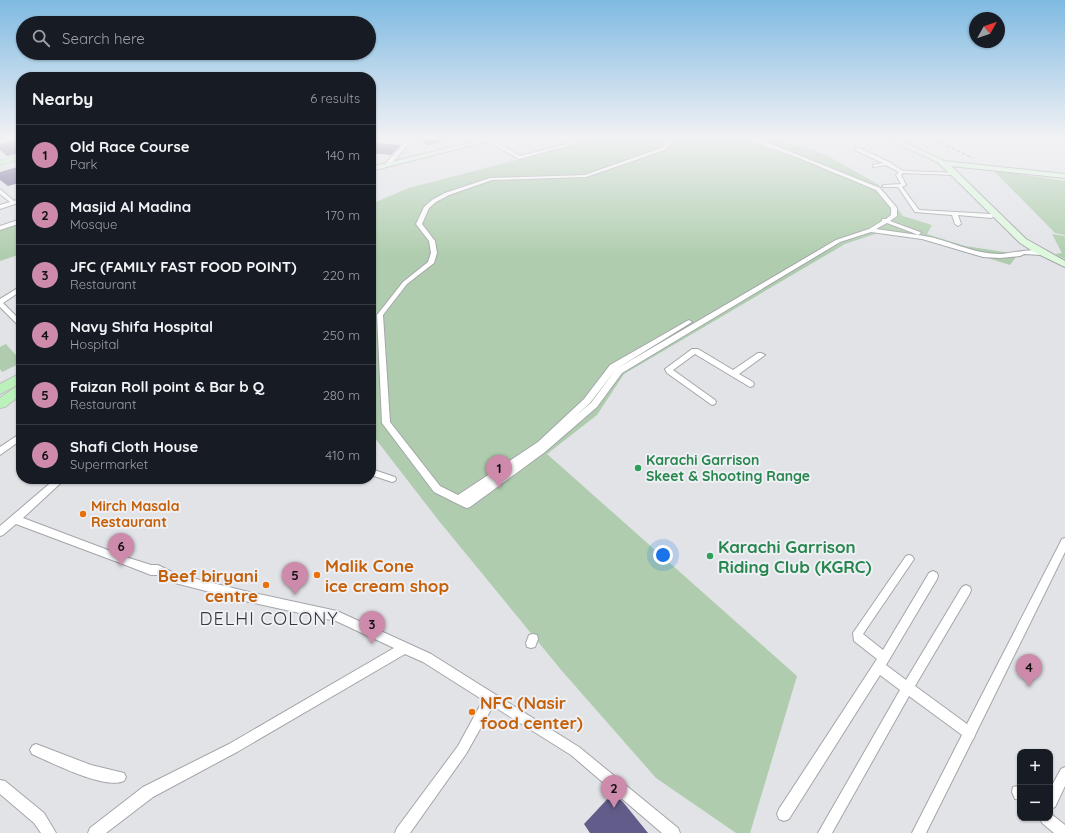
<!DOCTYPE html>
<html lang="en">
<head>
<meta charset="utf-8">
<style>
  body { margin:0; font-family:Quicksand,sans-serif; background:#242831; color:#f1f3f6 }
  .controls { position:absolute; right:12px; bottom:12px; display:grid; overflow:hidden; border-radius:8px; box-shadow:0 1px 3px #0004 }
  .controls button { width:36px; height:36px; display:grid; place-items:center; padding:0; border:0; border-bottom:1px solid #363941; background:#171b24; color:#f1f3f6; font:20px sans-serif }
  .compass { position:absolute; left:969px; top:12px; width:36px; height:36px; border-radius:50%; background:#171b24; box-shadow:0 1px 3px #0004; rotate:50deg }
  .you { position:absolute; left:663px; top:555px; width:14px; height:14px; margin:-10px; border:3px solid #fff; border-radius:50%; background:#1a73e8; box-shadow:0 0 0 6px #1a73e833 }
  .badge { display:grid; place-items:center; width:26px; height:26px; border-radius:50%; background:#cd8aaa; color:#111; font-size:13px; font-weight:700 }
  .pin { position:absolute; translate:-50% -33px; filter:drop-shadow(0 1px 2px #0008) }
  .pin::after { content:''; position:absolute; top:21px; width:14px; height:12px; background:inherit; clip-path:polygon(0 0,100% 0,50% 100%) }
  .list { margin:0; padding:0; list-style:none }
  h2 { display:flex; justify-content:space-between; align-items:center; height:52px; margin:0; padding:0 16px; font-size:17px }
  h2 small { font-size:13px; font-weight:400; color:#9ea1a6 }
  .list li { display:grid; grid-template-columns:26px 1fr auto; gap:12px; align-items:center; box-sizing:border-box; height:60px; padding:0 16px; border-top:1px solid #363941 }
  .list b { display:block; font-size:15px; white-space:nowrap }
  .list p { margin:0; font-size:13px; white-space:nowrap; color:#9ea1a6 }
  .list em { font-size:13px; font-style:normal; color:#9ea1a6 }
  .icon { flex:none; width:22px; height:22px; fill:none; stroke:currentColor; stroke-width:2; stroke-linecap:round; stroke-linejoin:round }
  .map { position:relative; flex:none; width:1065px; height:833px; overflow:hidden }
  .search { position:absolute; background:#171b24; box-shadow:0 1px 3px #0004; left:16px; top:16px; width:360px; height:44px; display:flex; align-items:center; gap:10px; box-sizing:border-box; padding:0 14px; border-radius:22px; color:#9ea1a6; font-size:15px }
  .panel { position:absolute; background:#171b24; box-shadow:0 1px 3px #0004; left:16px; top:72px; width:360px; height:412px; border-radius:16px }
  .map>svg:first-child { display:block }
  .green { fill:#afcdae }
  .building { fill:#615c8a }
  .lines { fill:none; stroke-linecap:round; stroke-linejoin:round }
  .street-casing { stroke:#a3a5a9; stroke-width:2 }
  .secondary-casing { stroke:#a3a5a9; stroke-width:2 }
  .primary-casing { stroke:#bfc0c0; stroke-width:2 }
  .street { fill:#fff; fill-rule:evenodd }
  .secondary { fill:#ddf9dd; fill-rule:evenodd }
  .primary { fill:#bbf2bb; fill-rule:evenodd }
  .rail { stroke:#5c5e60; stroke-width:1; stroke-dasharray:3.5 2; stroke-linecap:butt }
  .leisure-dot { fill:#2e9e5b; stroke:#eff0f5; stroke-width:1.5 }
  .food-dot { fill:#e8710a; stroke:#eff0f5; stroke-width:1.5 }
  .labels { text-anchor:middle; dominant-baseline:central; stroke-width:4; stroke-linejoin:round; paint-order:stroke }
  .leisure-label { font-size:14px; font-weight:bold; fill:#27864d; stroke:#eff0f5; text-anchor:start }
  .food-label { font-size:14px; font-weight:bold; fill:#c56008; stroke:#eff0f5; text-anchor:start }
  .near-leisure-label { font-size:17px; font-weight:bold; fill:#27864d; stroke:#eff0f5; text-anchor:start }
  .near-food-label { font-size:17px; font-weight:bold; fill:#c56008; stroke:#eff0f5; text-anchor:start }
  .near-neighbourhood-label { font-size:18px; letter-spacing:1px; fill:#38393b; stroke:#eff0f5 }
</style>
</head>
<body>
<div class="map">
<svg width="1065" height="833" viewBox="0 0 1065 833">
  <rect width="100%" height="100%" fill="#e1e3e7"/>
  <g class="green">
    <polygon points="597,139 766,139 803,147 828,156 879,185 903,216 932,225 927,234 965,246 1018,254 1010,265 934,241 881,232 845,244 624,374 597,415 547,454 797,676 750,833 736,833 656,778 562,671 439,521 371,433 371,204 409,188"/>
    <polygon points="993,170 1065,181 1065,235 1055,233"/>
    <polygon points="21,221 21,254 0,261 0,228"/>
    <polygon points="1052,234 1065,236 1065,259 1055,254 1062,253"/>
    <polygon points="6,344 21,361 21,363 2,372 0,369 0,347"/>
  </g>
  <g class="building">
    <polygon points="21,139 21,153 7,156 0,150 0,144"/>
    <polygon points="419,139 444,139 444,141 428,145"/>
    <polygon points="377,143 401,145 391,155 371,153 371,149"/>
    <polygon points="21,166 21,182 19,183 8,186 0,180 0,172"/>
    <polygon points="613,793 623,802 648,833 590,833 584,824"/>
  </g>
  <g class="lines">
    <defs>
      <g id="street">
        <polygon points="374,139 379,139 371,146 371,142"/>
        <polygon points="408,139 413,139 389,166 385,166 385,164"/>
        <polygon points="487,139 491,139 520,156 586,139 594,139 519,159 487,141"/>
        <path d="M 670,139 L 675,139 L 665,150 L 586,177 L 492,180 L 449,195 L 436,202 L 429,208 L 422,224 L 435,241 L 437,253 L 434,263 L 407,284 L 383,315 L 390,422 L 440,486 L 458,495 L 538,442 L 584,399 L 610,365 L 687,321 L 689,320 L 692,322 L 616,369 L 590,403 L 574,417 L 591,403 L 616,369 L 836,240 L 869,229 L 882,221 L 882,219 L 886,219 L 891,215 L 891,208 L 876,190 L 794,156 L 746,139 L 754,139 L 766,142 L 880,188 L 897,208 L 897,216 L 890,221 L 920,232 L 921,233 L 918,235 C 946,238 971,254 1000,254 C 1012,254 1034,246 1045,253 L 1042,255 L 1024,254 L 1020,256 L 1000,258 L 983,257 L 922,239 L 871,232 L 840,242 L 622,373 L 597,407 L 545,452 L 470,507 L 467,508 L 464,507 L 434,492 L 382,423 L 377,315 L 403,282 L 428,262 L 431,253 L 429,241 L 416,224 L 424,207 L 432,200 L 445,193 L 490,178 L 585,175 L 661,148 ZM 887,223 L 916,234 L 918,235 L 876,229 Z"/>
        <polygon points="855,148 859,148 889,162 903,171 958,173 958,174 956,175 903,173 901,175 906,185 902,187 919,210 991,214 994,216 991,218 958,215 961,224 958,226 955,224 952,215 915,212 898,187 884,187 882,186 884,185 901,184 896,175 899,172 886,165 873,167 873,165 883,163 855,150"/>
        <polygon points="0,189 14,201 21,198 21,202 0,209 0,205 10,202 0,194"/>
        <polygon points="21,219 21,223 0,230 0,226"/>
        <polygon points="21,286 21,291 3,303 21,321 21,327 19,326 0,307 0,299"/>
        <polygon points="692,349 698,349 733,370 758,353 761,353 765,355 739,374 753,382 754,384 753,386 750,387 695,354 673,370 715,400 716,402 715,404 712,405 667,373 665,369"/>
        <polygon points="21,433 21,440 0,455 0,447"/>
        <polygon points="371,469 395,477 396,479 395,481 392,482 371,475"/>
        <polygon points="55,479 65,479 23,518 129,558 151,565 158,565 176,574 249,592 337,611 431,654 579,747 678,828 680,833 662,833 571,755 493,706 466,754 410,833 395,833 397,828 458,746 483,700 423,662 405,654 237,752 153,797 106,833 88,833 90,828 143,787 229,744 394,648 336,621 249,602 175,583 157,575 151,575 128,566 16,524 3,535 0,536 0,526"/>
        <polygon points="1065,538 1065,552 976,733 974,738 973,739 926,833 912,833 962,735 909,696 832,833 818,833 900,690 880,675 789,819 784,821 779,819 777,814 779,809 877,659 854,641 853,633 906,556 909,555 912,556 914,559 912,562 863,634 883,650 929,573 933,571 937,573 938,576 937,579 886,665 906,680 962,587 966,585 970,587 971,590 970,593 915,686 967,724 1062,539"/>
        <polygon points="533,634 537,635 538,639 535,647 531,648 527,647 526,643 529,635"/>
        <path d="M 36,744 L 91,765 L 124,773 L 126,777 L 124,781 C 105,790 52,763 32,754 L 30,750 L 32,746 Z"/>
        <polygon points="1065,767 1065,786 1055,807 1050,809 1050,789 1061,769"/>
        <polygon points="0,780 5,781 44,813 56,833 41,833 34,823 0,794"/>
        <polygon points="1018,786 1020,786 1020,800 1015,799 1012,792 1013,787"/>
        <polygon points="1050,813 1065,825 1065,833 1054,833 1042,823 1040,818 1050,818"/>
      </g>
      <g id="secondary">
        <polygon points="485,139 497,139 371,171 371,167"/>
        <polygon points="888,139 897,139 944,161 1065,174 1065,178 951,166 1026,239 1065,261 1065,267 1034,252 1020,243 945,169 937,162"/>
      </g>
      <g id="primary">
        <polygon points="21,155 21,159 0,165 0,161"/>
        <polygon points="21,373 21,383 0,394 0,384"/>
        <polygon points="21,385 21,395 5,407 0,408 0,398 17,386"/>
      </g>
    </defs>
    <use href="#street" class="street-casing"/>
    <use href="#secondary" class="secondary-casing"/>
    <use href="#primary" class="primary-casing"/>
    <use href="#street" class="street"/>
    <use href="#secondary" class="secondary"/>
    <use href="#primary" class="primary"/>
    <polyline class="rail" points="932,139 973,158"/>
  </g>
  <linearGradient id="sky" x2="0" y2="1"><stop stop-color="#7fbae2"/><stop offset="0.54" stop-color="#f2f2f4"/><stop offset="1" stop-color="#f2f2f4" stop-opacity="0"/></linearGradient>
  <rect width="1065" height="256" fill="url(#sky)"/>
  <g class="leisure-dot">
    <circle cx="638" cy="468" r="4"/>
    <circle cx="710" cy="556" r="4"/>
  </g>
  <g class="food-dot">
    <circle cx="83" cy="514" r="4"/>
    <circle cx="317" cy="575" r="4"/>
    <circle cx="266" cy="585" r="4"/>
    <circle cx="472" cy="712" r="4"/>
  </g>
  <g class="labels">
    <g class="leisure-label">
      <text x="646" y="460">Karachi Garrison<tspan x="646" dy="16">Skeet &amp; Shooting Range</tspan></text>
    </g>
    <g class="food-label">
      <text x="91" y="506">Mirch Masala<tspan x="91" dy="16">Restaurant</tspan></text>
    </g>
    <g class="near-leisure-label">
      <text x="718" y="546">Karachi Garrison<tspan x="718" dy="20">Riding Club (KGRC)</tspan></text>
    </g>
    <g class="near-food-label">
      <text x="325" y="565">Malik Cone<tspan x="325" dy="20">ice cream shop</tspan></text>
      <text x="258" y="575" text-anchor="end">Beef biryani<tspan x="258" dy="20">centre</tspan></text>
      <text x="480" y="702">NFC (Nasir<tspan x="480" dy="20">food center)</tspan></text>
    </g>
    <g class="near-neighbourhood-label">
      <text x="269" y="618">DELHI COLONY</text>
    </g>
  </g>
</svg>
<div class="controls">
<button>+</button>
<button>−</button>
</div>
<svg class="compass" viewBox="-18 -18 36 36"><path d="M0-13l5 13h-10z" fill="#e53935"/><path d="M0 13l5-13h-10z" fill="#9ea1a6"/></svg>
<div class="you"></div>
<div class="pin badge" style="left:499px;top:488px">1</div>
<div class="pin badge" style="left:614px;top:808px">2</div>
<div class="pin badge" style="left:372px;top:644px">3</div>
<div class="pin badge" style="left:1029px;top:687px">4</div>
<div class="pin badge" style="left:295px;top:595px">5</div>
<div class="pin badge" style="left:121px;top:566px">6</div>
<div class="search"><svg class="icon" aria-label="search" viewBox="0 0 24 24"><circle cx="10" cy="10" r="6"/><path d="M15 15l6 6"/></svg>Search here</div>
<section class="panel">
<h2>Nearby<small>6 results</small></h2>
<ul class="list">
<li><span class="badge">1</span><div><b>Old Race Course</b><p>Park</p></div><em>140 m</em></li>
<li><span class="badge">2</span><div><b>Masjid Al Madina</b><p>Mosque</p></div><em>170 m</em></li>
<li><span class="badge">3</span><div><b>JFC (FAMILY FAST FOOD POINT)</b><p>Restaurant</p></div><em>220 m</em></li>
<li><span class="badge">4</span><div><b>Navy Shifa Hospital</b><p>Hospital</p></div><em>250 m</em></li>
<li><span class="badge">5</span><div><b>Faizan Roll point &amp; Bar b Q</b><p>Restaurant</p></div><em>280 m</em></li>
<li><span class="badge">6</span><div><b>Shafi Cloth House</b><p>Supermarket</p></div><em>410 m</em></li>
</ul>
</section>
</div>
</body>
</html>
